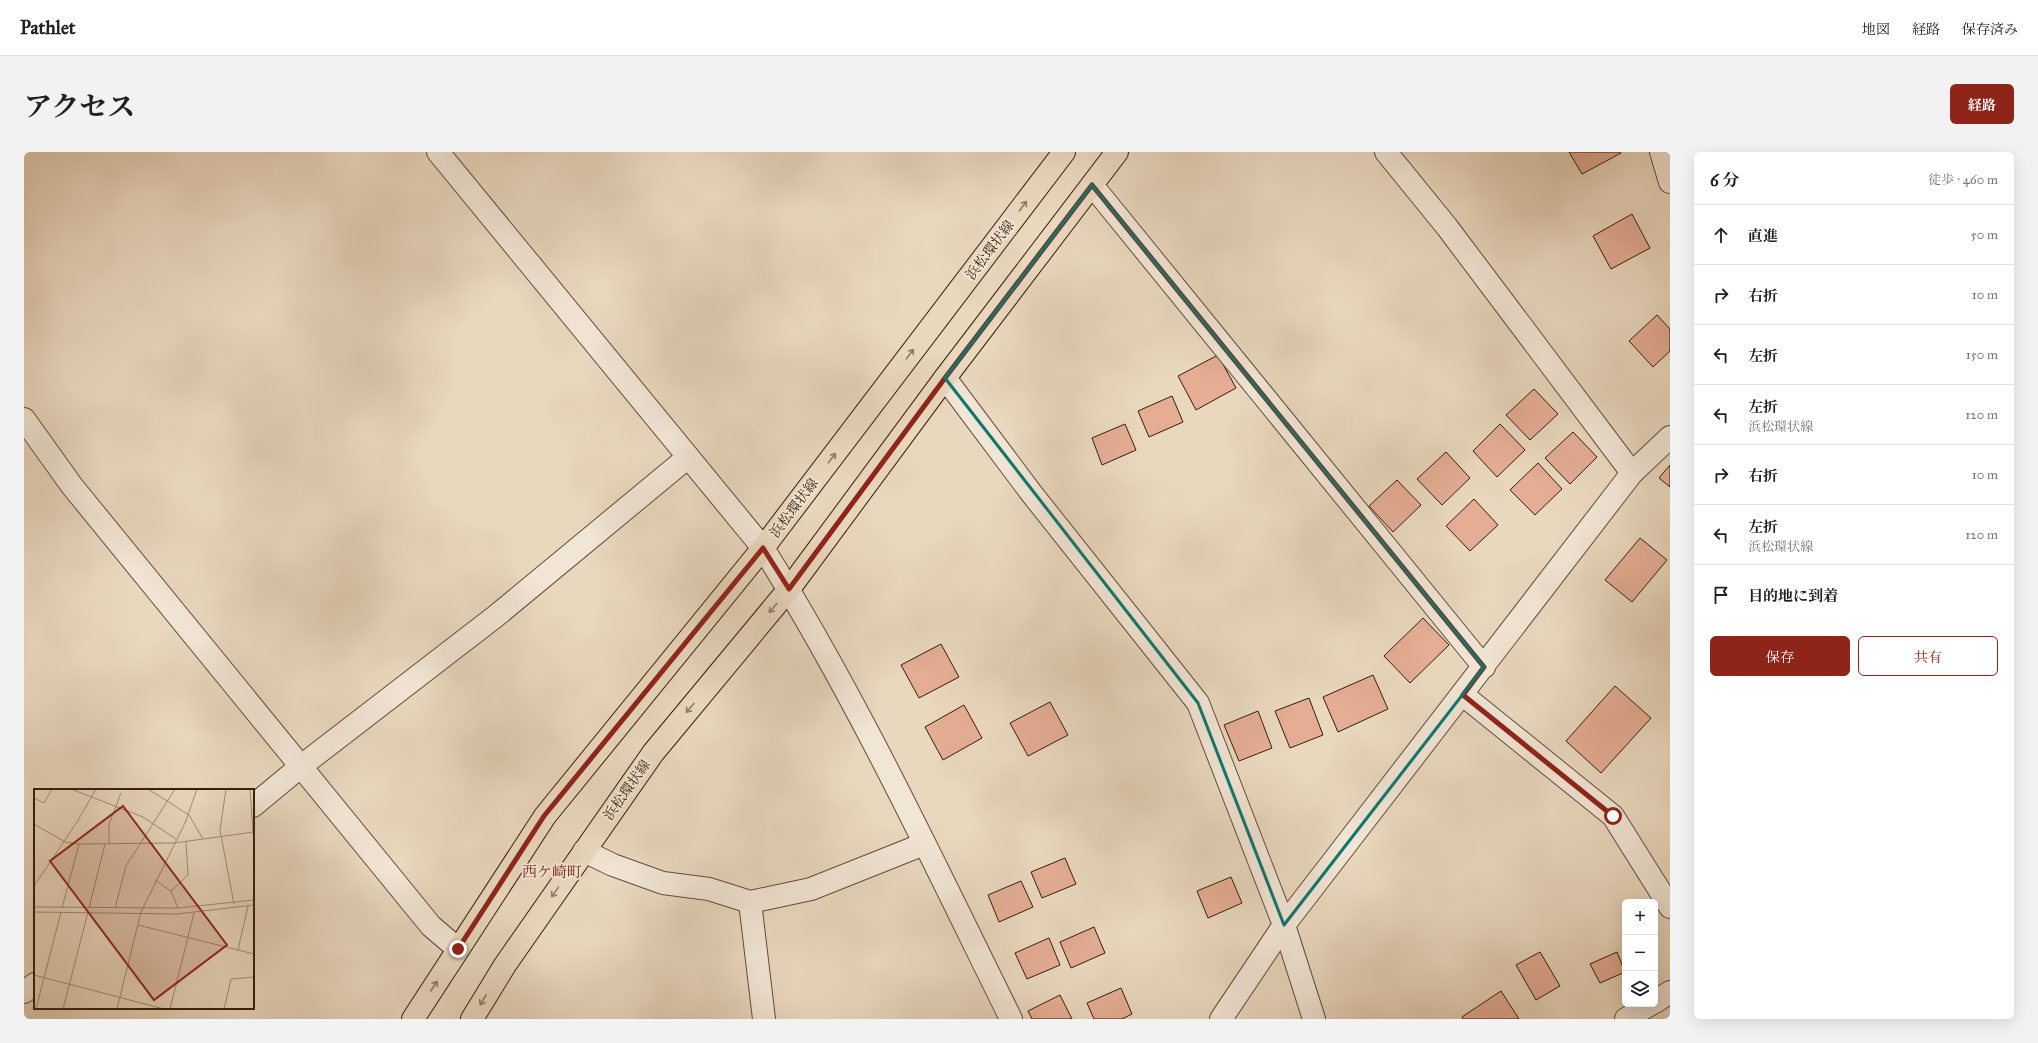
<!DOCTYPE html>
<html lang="ja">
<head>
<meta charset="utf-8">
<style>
  body { margin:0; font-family:"IM FELL Great Primer","Noto Serif JP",serif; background:#f2f2f2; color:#202124 }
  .controls { position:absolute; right:12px; bottom:12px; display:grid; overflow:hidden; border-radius:6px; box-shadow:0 4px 16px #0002 }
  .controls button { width:36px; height:36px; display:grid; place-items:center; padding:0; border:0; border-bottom:1px solid #e0e0e0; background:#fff; color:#202124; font:20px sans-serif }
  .stop { position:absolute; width:12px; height:12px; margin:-9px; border:3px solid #8f2418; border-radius:50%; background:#fff }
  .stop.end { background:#8f2418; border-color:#fff; box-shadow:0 1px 4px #0008 }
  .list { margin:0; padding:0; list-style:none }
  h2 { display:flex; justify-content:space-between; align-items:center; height:52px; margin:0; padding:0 16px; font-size:17px }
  h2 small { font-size:13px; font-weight:400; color:#757577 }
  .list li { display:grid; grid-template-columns:26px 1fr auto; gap:12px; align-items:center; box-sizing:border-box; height:60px; padding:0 16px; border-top:1px solid #e0e0e0 }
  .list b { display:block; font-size:15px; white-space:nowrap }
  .list p { margin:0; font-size:13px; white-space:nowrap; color:#757577 }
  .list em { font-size:13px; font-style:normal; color:#757577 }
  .actions { display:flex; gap:8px; padding:12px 16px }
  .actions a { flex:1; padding:9px 0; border:1px solid #8f2418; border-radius:6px; text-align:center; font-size:14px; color:#8f2418 }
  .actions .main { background:#8f2418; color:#fff }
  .icon { flex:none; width:22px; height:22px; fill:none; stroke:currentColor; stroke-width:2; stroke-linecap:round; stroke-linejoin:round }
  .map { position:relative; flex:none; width:1646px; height:867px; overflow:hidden; border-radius:6px }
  header { display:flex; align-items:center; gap:24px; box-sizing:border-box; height:56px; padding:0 20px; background:#fff; border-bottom:1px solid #e0e0e0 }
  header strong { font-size:19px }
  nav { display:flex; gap:22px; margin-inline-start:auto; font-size:14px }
  .intro { display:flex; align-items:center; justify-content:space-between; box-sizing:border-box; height:96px; padding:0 24px }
  h1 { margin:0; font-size:28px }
  .button { padding:10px 18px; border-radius:6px; background:#8f2418; color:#fff; font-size:14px; font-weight:700 }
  main { display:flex; gap:24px; padding:0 24px }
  aside { flex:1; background:#fff; border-radius:6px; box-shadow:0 4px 16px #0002 }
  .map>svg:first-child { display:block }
  .building { fill:#e4ad94; stroke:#361d09 }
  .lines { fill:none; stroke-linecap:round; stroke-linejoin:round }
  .minor-casing { stroke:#634c36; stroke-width:24 }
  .primary-casing { stroke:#361d09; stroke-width:24 }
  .minor { stroke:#f1e5d5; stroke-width:22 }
  .primary { stroke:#e9d7be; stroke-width:22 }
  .oneway { stroke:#907a64 }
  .route { stroke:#8f2418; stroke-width:5 }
  .marked { fill:none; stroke:#0f766e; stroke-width:3; stroke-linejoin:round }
  .labels { text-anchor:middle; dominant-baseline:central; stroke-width:4; stroke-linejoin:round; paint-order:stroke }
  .street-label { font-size:14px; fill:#361d09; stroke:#f1e5d5 }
  .neighbourhood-label { font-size:15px; fill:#7a1f14; stroke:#f1e5d5 }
  .inset-road { fill:none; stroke:#a18d76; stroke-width:1 }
  .view { fill:#8f2418; fill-opacity:0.15; stroke:#8f2418; stroke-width:2 }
  .inset-edge { fill:none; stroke:#361d09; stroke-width:2 }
</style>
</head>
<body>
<header>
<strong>Pathlet</strong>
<nav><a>地図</a><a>経路</a><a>保存済み</a></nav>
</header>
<div class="intro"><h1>アクセス</h1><a class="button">経路</a></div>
<main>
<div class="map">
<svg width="1646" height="867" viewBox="0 0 1646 867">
  <rect width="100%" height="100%" fill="#e9d7be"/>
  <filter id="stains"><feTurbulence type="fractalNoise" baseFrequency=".005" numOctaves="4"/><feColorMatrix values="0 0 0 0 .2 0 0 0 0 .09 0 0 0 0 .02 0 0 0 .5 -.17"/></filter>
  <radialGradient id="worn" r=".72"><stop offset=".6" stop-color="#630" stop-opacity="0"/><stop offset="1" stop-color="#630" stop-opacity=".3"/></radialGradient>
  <g class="building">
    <polygon points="1545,0 1596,0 1597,1 1558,22"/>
    <polygon points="1608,62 1626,96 1587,117 1569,84"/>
    <polygon points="1633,163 1646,177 1646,199 1629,215 1605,189"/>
    <polygon points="1194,203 1212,236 1172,258 1154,224"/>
    <polygon points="1510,237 1534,262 1506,288 1482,263"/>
    <polygon points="1148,244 1159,270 1125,285 1114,259"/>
    <polygon points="1101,272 1112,298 1078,313 1068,286"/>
    <polygon points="1476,272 1501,298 1473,325 1449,299"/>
    <polygon points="1549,280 1573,305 1546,332 1521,306"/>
    <polygon points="1422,300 1446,326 1418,353 1393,327"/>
    <polygon points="1514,311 1538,337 1511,363 1486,338"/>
    <polygon points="1646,313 1646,335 1635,326"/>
    <polygon points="1373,328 1397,353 1369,380 1345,354"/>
    <polygon points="1450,347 1474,373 1446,399 1422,374"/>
    <polygon points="1616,386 1643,408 1608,450 1581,428"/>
    <polygon points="1399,466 1425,493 1386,531 1360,504"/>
    <polygon points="917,492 935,525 895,546 877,513"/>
    <polygon points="1349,523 1364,557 1314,580 1299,545"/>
    <polygon points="1591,534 1627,566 1577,621 1542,589"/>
    <polygon points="1285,546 1299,583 1266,596 1251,559"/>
    <polygon points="1026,550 1044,583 1004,604 986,571"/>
    <polygon points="940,553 958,586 919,608 901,575"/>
    <polygon points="1234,559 1248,596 1215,609 1200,573"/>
    <polygon points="1041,706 1052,732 1018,746 1007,720"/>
    <polygon points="1207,725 1218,751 1184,766 1173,739"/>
    <polygon points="997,729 1009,755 975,770 964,743"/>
    <polygon points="1070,775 1081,801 1047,816 1036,790"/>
    <polygon points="1025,786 1036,813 1003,827 991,801"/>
    <polygon points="1516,800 1536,834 1512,848 1492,813"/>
    <polygon points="1593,800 1601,820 1576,831 1566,812"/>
    <polygon points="1097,836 1108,862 1098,867 1070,867 1063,851"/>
    <polygon points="1477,839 1495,867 1439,867 1438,865"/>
    <polygon points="1036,843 1048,867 1008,867 1004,859"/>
  </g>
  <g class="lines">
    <defs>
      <g id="minor">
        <path d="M 414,0 L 739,396 C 833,546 909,709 987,867"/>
        <polyline points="1362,0 1423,75 1608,321"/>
        <polyline points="1637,0 1646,30"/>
        <polyline points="1068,33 1460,515"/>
        <polyline points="921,226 1008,342 1174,551 1260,773 1290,867"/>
        <polyline points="0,267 48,334 407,774 434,797"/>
        <polyline points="1439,543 1589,664 1646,755"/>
        <polyline points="229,654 276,615 472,464 663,306"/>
        <polyline points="560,699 589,713 639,731 685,737 726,750 787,737 900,692"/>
        <polyline points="726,750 740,867"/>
        <polyline points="0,840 11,832"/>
        <polyline points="1631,850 1646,840"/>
        <polyline points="1197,867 1260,773 1608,321 1646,285"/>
        <polyline points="1602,867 1627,852"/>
      </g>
      <g id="primary">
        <polyline points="389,867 521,664 739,396 1040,0"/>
        <polyline points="448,867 481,813 629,601 765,437 921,226 1093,0"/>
      </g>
    </defs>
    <use href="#minor" class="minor-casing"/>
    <use href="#primary" class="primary-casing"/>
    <use href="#minor" class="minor"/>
    <use href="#primary" class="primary"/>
  </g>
  <defs><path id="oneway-shaft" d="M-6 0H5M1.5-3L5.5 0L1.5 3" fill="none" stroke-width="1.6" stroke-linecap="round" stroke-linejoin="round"/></defs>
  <g class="oneway">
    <use href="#oneway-shaft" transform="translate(999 54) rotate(-53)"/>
    <use href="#oneway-shaft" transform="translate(886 202) rotate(-53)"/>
    <use href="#oneway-shaft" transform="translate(808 306) rotate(-53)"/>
    <use href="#oneway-shaft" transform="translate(749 456) rotate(130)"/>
    <use href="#oneway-shaft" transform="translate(666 556) rotate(130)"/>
    <use href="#oneway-shaft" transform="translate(531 740) rotate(125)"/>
    <use href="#oneway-shaft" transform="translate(410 834) rotate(-57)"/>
    <use href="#oneway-shaft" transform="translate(459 848) rotate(121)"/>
  </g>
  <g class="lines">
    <polyline class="route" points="434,797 520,664 739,396 765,437 921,226 1068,33 1460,515 1439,543 1589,664"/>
  </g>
  <path class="marked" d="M 1068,33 L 1460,515 L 1260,773 L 1174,551 L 921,226 Z"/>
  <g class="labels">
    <g class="street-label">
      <text transform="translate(966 98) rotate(-53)">浜松環状線</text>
      <text transform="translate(770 356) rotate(-53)">浜松環状線</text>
      <text transform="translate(603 638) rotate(-55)">浜松環状線</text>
    </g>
    <g class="neighbourhood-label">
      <text x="528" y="720">西ケ崎町</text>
    </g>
  </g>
  <g transform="translate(10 637)">
    <rect width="220" height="220" fill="#e9d7be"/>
    <path class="inset-road" d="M 37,0 L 109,28 L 142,50M 114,0 L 155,26 L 169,50M 192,0 L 186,41 L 200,115M 216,0 L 220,57M 0,9 L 10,14 L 18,0M 0,35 L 31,53 L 45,55 L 140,54 L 220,43M 75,55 L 75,35 L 87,4M 121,91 L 137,102 L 144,119M 0,97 L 43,33 L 62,0M 137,102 L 154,86 L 152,52M 0,118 L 144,119 L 220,111M 28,119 L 45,55M 55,119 L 71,55M 81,119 L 92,77 L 141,0M 0,123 L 143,125 L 220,116M 104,136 L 220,165M 204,161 L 214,117M 0,186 L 130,220M 2,220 L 27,123M 29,220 L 54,123M 83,220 L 107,123 L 151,34 L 163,0M 136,220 L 160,124M 190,220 L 197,190 L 220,188"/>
    <path class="view" d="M 89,17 L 193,156 L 120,211 L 16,72 Z"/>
    <rect width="220" height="220" class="inset-edge"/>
  </g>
  <rect width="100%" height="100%" filter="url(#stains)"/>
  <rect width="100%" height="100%" fill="url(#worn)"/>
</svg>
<div class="controls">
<button>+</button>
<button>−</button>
<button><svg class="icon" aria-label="layers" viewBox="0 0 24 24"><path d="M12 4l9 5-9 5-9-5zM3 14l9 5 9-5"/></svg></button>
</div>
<div class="stop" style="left:1589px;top:664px"></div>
<div class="stop end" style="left:434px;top:797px"></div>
</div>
<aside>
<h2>6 分<small>徒歩 · 460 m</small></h2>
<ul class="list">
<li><svg class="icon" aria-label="ahead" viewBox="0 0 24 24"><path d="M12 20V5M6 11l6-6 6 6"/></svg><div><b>直進</b></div><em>50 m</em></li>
<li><svg class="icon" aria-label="right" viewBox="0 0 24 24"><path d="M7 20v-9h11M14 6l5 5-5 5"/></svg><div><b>右折</b></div><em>10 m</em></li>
<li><svg class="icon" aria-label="left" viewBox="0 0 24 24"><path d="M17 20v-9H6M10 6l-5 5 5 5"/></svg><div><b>左折</b></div><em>150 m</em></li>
<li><svg class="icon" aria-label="left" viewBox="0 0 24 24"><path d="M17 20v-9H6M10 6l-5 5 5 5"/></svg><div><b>左折</b><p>浜松環状線</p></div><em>120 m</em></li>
<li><svg class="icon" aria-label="right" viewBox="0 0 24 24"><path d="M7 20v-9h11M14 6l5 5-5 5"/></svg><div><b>右折</b></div><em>10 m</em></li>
<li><svg class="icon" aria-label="left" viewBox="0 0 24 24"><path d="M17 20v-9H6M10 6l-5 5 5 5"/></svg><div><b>左折</b><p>浜松環状線</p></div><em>120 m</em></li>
<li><svg class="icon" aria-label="arrive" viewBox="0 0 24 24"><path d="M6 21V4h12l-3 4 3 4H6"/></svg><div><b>目的地に到着</b></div></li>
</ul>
<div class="actions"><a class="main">保存</a><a>共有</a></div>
</aside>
</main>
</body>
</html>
